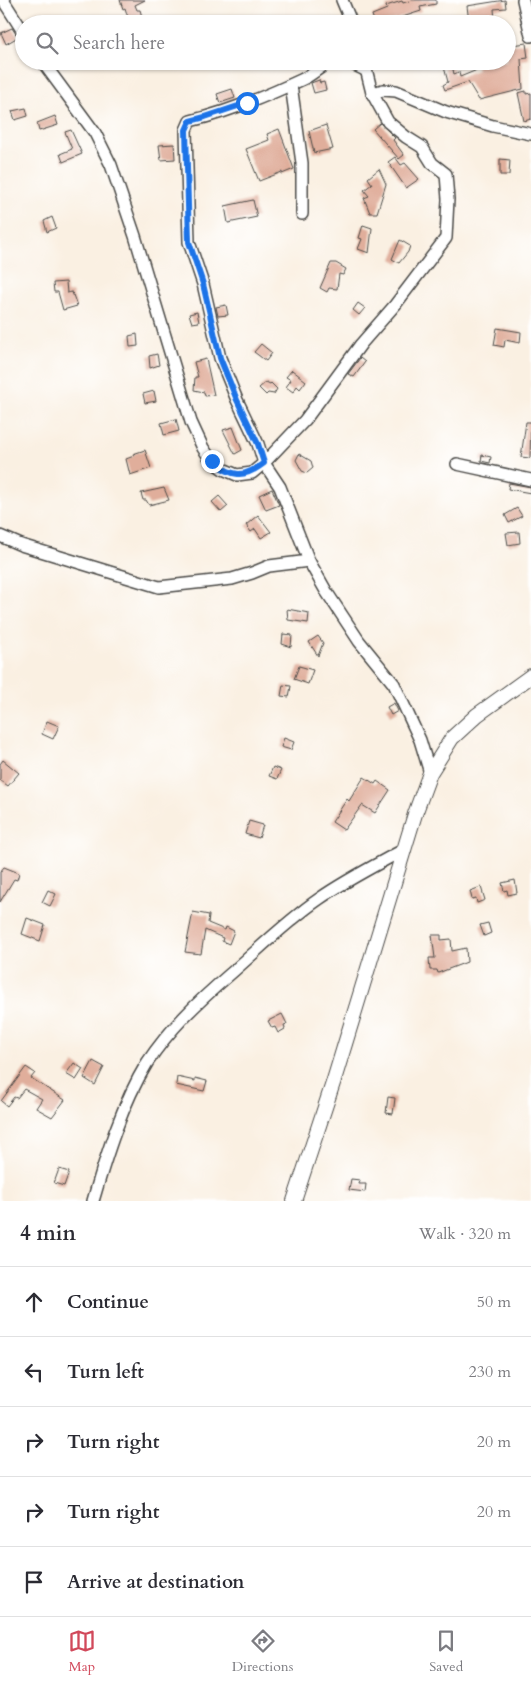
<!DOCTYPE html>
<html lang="en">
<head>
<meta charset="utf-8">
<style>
  body { margin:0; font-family:Cardo,serif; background:#f7f7f7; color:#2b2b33 }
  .stop { position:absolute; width:15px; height:15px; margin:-11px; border:4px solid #1a73e8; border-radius:50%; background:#fff }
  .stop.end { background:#1a73e8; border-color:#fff; box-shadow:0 1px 5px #0008 }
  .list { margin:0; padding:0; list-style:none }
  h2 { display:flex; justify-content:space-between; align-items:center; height:65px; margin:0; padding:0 20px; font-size:21px }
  h2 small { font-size:16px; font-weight:400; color:#7c7c81 }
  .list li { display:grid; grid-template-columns:32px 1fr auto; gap:15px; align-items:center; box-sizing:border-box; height:70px; padding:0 20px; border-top:1px solid #e1e1e2 }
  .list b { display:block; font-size:19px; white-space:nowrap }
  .list em { font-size:16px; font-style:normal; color:#7c7c81 }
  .icon { flex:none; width:28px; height:28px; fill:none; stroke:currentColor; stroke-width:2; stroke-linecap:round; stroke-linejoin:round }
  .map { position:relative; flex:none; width:531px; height:1201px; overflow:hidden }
  .search { position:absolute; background:#fff; box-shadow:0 1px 4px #0004; left:15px; right:15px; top:15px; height:55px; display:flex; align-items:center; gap:12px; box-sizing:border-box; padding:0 18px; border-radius:28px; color:#7c7c81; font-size:19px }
  .sheet { height:415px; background:#fff }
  nav { display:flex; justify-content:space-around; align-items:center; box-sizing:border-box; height:70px; border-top:1px solid #e1e1e2; background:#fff; font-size:14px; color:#7c7c81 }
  nav a { display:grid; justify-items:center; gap:2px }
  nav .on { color:#d1495b }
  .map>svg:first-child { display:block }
  .building { fill:#e0ae9b }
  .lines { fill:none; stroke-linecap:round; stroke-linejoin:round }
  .minor-casing { stroke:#4a4946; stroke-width:14 }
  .tertiary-casing { stroke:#4a4946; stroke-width:16 }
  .minor { stroke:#fff; stroke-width:11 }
  .tertiary { stroke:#fff; stroke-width:14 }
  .route { stroke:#1a73e8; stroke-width:6 }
</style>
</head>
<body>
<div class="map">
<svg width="531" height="1201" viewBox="0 0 531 1201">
  <rect width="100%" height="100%" fill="#fff"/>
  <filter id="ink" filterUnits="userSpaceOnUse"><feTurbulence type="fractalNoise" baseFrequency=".02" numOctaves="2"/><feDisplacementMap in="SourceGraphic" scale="10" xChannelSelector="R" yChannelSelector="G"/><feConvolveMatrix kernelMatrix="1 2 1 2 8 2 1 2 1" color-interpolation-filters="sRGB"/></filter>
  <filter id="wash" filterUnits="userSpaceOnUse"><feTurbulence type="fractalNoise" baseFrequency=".0096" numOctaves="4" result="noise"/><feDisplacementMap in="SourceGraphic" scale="20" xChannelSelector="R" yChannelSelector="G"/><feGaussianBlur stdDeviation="1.12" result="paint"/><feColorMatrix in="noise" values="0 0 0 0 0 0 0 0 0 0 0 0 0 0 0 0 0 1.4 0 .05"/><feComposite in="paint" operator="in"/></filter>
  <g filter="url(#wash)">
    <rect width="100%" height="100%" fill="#faf0e2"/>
    <g id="blocks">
      <g class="building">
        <polygon points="120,0 145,0 135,5 137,10 140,10 144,24 130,24 125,8 123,9"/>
        <polygon points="412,0 436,0 436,4 420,7 421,11 381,24 375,24 372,15 387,9 386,6 402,1 403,3"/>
        <polygon points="505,0 506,8 494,9 495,21 469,22 467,6"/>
        <polygon points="12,28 18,37 6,44 1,33"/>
        <polygon points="526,43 528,58 521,59 523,89 479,100 468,82 445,90 443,85 448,82 444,67 452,65 454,74 459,72 460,77 477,70 475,61 507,61 507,46"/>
        <polygon points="319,80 320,83 324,82 326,90 314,93 311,83"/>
        <polygon points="232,89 235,98 220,103 217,94"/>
        <polygon points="526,91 526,94 531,93 531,119 524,121 518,93"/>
        <polygon points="26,108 28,116 15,120 12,111"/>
        <polygon points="55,116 58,125 39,131 37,123"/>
        <polygon points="380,123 395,138 393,140 404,155 399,159 373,129"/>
        <polygon points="326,125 333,149 314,153 309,131"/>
        <polygon points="279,129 294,169 282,174 282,172 259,181 246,149 269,140 267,134"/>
        <polygon points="71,130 82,154 63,162 60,154 72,149 65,132"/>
        <polygon points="174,144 175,159 161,160 159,145"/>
        <polygon points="395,157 401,165 405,163 419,179 406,188 388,162"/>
        <polygon points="500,159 510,160 509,175 500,175"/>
        <polygon points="379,169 386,184 377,213 370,213 364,198 369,196 364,190 372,184 368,178"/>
        <polygon points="253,200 257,217 228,223 225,206"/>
        <polygon points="52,217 56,228 47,232 44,221"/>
        <polygon points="363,225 372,228 369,253 358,249 362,239 359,238"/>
        <polygon points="400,240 410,246 408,252 399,263 392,259"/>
        <polygon points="331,263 336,263 346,269 343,275 339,274 337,289 329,288 327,292 320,288"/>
        <polygon points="66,282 67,293 72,292 77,306 63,310 58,292 54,292 53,283"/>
        <polygon points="358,303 365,308 359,315 353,310"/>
        <polygon points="226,305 228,315 218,316 216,307"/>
        <polygon points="197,312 199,322 192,323 189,314"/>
        <polygon points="497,328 521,332 520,343 505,340 504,347 494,345"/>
        <polygon points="137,334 138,346 130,347 129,336"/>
        <polygon points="261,344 272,353 266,361 254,352"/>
        <polygon points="157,354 159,365 150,368 149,356"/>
        <polygon points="360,358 365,362 354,377 348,374"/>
        <polygon points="206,359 214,395 205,396 204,392 194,390 195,377 198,377 194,362"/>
        <polygon points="292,370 306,381 300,389 297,386 293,392 286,387 291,380 286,377"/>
        <polygon points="266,382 270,384 271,383 277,389 274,394 268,393 266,395 259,388"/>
        <polygon points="154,391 156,401 145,403 143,394"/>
        <polygon points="176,419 179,431 164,435 161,423"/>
        <polygon points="526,422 531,422 530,458 521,457"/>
        <polygon points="233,427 242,450 235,454 223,430"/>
        <polygon points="145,450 151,468 130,475 126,459 134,456 133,454"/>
        <polygon points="299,454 311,461 313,468 307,473 302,471 296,460"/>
        <polygon points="482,455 491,457 490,463 481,461"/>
        <polygon points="509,483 531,487 531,493 508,489"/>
        <polygon points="164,488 169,500 149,505 146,500 143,500 141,493"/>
        <polygon points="272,489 279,505 266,510 259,495"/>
        <polygon points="219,496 228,506 221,512 212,502"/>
        <polygon points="517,508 522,516 509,523 505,515"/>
        <polygon points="258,515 271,532 261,538 255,529 251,532 246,525"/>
        <polygon points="519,532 520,543 508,545 506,533"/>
        <polygon points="287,609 309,613 308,623 288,620"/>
        <polygon points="283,634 292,635 291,647 282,644"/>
        <polygon points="318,636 323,643 318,656 309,642"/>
        <polygon points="299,666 313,670 308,684 294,679"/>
        <polygon points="283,685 291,686 289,697 281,696"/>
        <polygon points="394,703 398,711 391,715 387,707"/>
        <polygon points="47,721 59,726 53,739 42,734"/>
        <polygon points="284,738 294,742 291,750 281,747"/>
        <polygon points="3,760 19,773 8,786 0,780 0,764"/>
        <polygon points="273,767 281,770 277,779 269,776"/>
        <polygon points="364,777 375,784 377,781 390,790 375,813 362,805 344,830 332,822 347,799 349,801"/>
        <polygon points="249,821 263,825 259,838 245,834"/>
        <polygon points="4,867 19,873 17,880 14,879 0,902 0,872"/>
        <polygon points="515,880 517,893 508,895 507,890 504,891 502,883"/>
        <polygon points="481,887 485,900 477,903 476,898 472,899 470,891"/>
        <polygon points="48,890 56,894 50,906 42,902"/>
        <polygon points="193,912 209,915 208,923 225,930 226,927 234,931 229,944 222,941 223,938 205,930 201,954 185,952"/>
        <polygon points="27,918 45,925 40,941 22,934"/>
        <polygon points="488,923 491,933 484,936 480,925"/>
        <polygon points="432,935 441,935 441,940 451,939 452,951 466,948 467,962 438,973 437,970 430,970 429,958 435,958"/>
        <polygon points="282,1014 287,1024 284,1025 285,1029 278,1033 275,1027 272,1028 268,1021"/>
        <polygon points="93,1061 104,1067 95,1085 84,1078"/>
        <polygon points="74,1063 83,1069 76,1080 66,1074"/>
        <polygon points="26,1067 35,1073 31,1078 65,1100 52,1117 36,1108 42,1099 24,1089 17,1098 14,1097 7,1106 1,1101"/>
        <polygon points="177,1077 195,1081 195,1078 207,1081 204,1091 176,1085"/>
        <polygon points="388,1097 395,1098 393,1114 386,1113"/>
        <polygon points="59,1169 69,1172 64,1186 54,1183"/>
        <polygon points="351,1179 360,1180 359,1184 366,1184 365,1192 349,1190"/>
      </g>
    </g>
  </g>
  <g filter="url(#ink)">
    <use href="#blocks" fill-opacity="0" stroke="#4a4946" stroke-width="1"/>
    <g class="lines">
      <defs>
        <g id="minor">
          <polyline points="3,0 24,33"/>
          <polyline points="342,0 352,24"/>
          <polyline points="523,0 531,36"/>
          <polyline points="42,61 95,133 111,165 135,236 191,422 203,448 212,461 223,469 237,475 252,473 264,463 305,420 361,344 395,305 446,238 448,199 446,174 432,163 422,147 406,137 388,122 372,93 364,61"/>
          <path d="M 332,61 C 323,64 312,75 303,79 C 267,96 229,112 190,121 L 186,130 L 189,242 L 203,284 L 220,358 L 237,400 L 258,444 L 264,463 L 280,487 L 309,561 L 326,591 L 359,641 L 394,684 L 420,740 L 430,773"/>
          <polyline points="346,61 365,70"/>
          <polyline points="291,85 302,163 302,214"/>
          <polyline points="372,93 383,90 396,91 446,112 493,126 531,134"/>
          <polyline points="457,464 531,480"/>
          <polyline points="0,536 21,545 159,587 232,579 252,573 269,566 309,561"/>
          <path d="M 93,1201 C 106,1156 122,1104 147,1063 C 169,1029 199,1001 229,975 C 259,949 287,921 319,899 C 346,880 376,865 405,849"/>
        </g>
        <polyline id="tertiary" points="294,1201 334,1080 415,814 430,773 452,738 477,715 531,676"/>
      </defs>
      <use href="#minor" class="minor-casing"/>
      <use href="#tertiary" class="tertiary-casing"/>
      <use href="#minor" class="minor"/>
      <use href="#tertiary" class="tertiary"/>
    </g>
  </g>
  <g class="lines" filter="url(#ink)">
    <path class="route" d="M 212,461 C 233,477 243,479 264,463 L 258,444 L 237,400 L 220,358 L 203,284 L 189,242 L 186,130 L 190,121 L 205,117 L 247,103"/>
  </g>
</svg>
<div class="stop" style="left:247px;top:103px"></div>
<div class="stop end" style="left:212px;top:461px"></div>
<div class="search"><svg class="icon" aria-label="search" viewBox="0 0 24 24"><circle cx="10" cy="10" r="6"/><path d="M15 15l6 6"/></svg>Search here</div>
</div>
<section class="sheet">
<h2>4 min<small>Walk · 320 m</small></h2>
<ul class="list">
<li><svg class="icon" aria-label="ahead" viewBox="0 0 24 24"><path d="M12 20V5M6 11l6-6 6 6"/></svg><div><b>Continue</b></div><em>50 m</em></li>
<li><svg class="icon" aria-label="left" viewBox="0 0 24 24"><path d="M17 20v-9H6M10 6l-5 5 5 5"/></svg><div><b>Turn left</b></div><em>230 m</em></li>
<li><svg class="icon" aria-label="right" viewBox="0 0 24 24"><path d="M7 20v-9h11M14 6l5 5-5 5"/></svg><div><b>Turn right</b></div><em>20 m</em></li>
<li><svg class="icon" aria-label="right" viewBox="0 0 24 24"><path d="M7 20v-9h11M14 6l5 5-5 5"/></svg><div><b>Turn right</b></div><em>20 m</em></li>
<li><svg class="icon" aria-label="arrive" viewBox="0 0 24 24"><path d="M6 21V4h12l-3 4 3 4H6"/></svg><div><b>Arrive at destination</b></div></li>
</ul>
</section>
<nav>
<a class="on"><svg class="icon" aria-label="map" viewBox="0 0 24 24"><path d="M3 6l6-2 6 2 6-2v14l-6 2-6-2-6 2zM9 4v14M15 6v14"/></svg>Map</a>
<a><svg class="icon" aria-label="directions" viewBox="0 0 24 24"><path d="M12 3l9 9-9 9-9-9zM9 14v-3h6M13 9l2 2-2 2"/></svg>Directions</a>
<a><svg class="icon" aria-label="saved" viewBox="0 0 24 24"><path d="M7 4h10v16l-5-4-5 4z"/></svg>Saved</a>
</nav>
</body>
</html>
